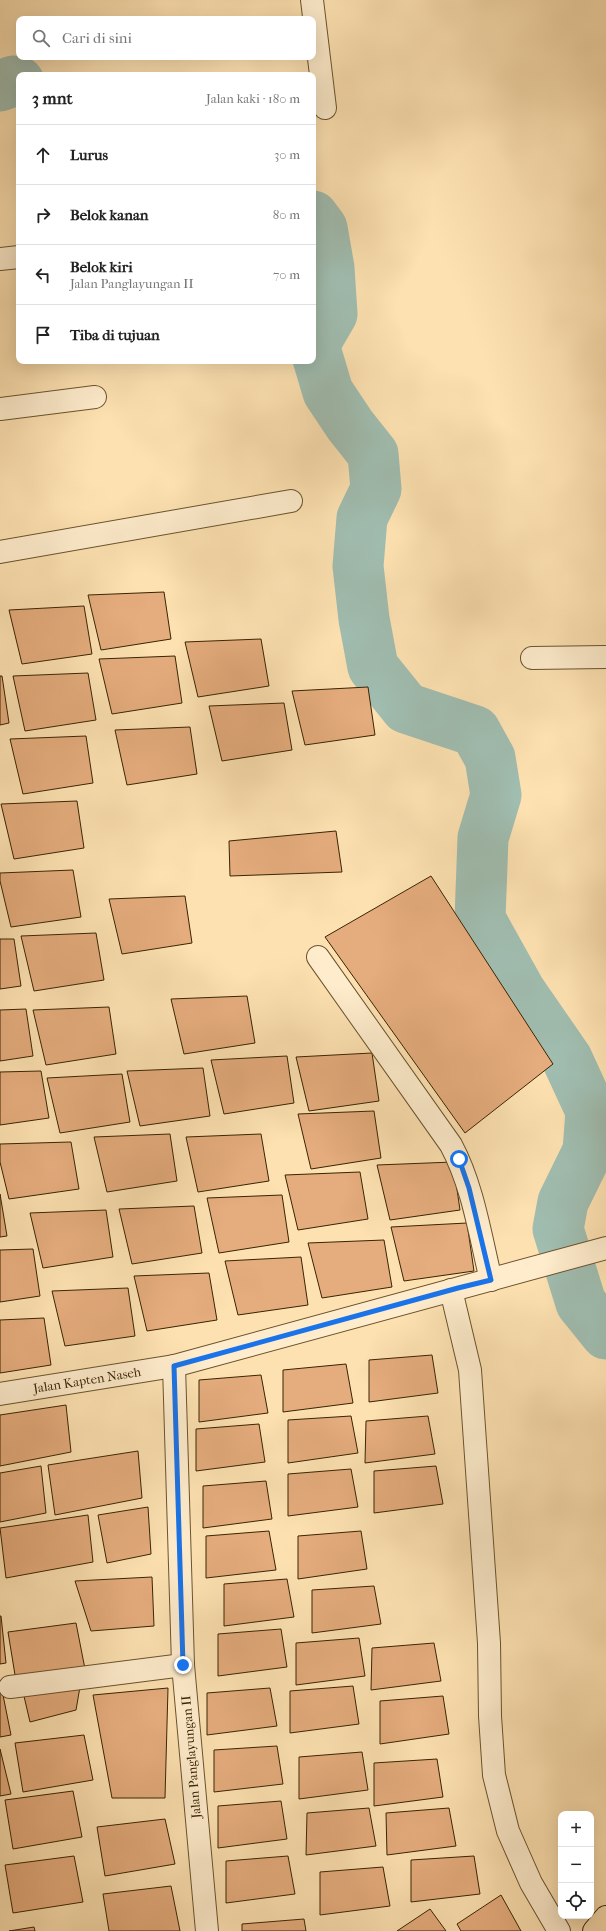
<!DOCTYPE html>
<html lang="id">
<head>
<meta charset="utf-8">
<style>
  body { margin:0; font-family:"IM FELL French Canon",serif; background:#f2f2f2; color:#222 }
  .controls { position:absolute; right:12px; bottom:12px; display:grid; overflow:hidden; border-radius:8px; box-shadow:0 4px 16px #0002 }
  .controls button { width:36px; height:36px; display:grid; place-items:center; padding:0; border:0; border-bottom:1px solid #e0e0e0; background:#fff; color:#222; font:20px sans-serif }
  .stop { position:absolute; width:12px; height:12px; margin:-9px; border:3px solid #1a73e8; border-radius:50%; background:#fff }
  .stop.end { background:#1a73e8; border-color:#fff; box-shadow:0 1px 4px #0008 }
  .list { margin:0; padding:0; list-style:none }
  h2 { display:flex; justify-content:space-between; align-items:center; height:52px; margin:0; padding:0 16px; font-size:17px }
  h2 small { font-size:13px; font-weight:400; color:#767676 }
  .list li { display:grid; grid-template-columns:26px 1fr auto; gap:12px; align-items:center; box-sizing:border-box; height:60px; padding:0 16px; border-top:1px solid #e0e0e0 }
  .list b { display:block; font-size:15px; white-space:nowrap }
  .list p { margin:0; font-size:13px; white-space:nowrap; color:#767676 }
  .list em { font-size:13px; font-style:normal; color:#767676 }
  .icon { flex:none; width:22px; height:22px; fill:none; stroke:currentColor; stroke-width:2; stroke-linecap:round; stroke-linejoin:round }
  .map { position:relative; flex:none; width:606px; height:1931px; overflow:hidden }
  .search { position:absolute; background:#fff; box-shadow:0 4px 16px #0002; left:16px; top:16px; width:300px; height:44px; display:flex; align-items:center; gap:10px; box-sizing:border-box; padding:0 14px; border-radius:8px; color:#767676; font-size:15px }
  .panel { position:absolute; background:#fff; box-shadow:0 4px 16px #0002; left:16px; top:72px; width:300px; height:292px; border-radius:8px }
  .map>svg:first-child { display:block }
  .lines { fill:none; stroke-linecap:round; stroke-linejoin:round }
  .river { stroke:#a0bdb0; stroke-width:51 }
  .building { fill:#e5ac7d; stroke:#392403 }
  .minor-casing { stroke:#6a532e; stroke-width:24 }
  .highway-casing { stroke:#392403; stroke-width:24 }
  .minor { stroke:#feeccc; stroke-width:22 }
  .highway { stroke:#fde1b1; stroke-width:22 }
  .route { stroke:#1a73e8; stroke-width:5 }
  .labels { text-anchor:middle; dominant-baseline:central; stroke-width:3; stroke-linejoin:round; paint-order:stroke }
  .street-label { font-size:13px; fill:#392403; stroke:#feeccc }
</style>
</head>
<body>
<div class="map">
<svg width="606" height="1931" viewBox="0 0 606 1931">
  <rect width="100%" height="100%" fill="#fde1b1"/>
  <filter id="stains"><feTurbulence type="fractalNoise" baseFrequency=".005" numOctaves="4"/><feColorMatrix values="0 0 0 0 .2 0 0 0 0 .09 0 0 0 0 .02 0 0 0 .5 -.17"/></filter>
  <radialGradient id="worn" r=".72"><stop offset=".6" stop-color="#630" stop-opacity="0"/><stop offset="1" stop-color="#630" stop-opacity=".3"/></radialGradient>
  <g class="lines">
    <g class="river">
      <polyline points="0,86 13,81 19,82"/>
      <polyline points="313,216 322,228 329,268 332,314 314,345 328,392 350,425 373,454 376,489 362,518 358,566 364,619 373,667 406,708 475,731 490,758 496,795 483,838 480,919 520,991 567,1059 591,1111 588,1151 563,1202 558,1229 581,1303 606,1334"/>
    </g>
  </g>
  <g class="building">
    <polygon points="164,592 171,639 101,650 88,595"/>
    <polygon points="84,606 92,654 22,664 9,610"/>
    <polygon points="261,639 269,686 198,697 185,642"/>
    <polygon points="175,656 182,703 112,714 99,659"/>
    <polygon points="88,673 96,720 25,731 13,676"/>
    <polygon points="0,676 2,676 9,723 0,725"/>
    <polygon points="368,687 375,735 305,745 292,691"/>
    <polygon points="284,703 292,750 222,761 209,706"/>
    <polygon points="190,727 197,774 127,785 115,730"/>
    <polygon points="86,736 93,783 23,794 10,739"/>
    <polygon points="77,801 84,848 14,859 1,804"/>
    <polygon points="336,831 342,872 230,876 229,841"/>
    <polygon points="73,870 81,917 11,927 0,881 0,873"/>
    <polygon points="431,876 553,1064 465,1133 325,937"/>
    <polygon points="185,896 192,943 122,954 109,899"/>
    <polygon points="96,933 104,980 34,991 21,936"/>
    <polygon points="0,939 14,939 21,986 0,989"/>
    <polygon points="247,996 255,1043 184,1054 171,999"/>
    <polygon points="109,1007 116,1054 46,1065 33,1010"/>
    <polygon points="26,1009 33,1056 0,1061 0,1010"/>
    <polygon points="372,1053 379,1101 309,1111 296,1057"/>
    <polygon points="287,1056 294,1103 224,1114 211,1060"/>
    <polygon points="203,1068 210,1116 140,1126 127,1071"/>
    <polygon points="41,1071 49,1118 0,1125 0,1072"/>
    <polygon points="122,1074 130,1122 60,1133 47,1078"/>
    <polygon points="374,1111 381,1158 311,1169 298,1114"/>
    <polygon points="170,1134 177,1181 107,1192 94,1137"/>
    <polygon points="261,1134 269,1181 198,1192 186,1137"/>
    <polygon points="71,1142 79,1189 9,1199 0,1162 0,1144"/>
    <polygon points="453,1162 460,1210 390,1220 377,1165"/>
    <polygon points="360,1172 368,1219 298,1230 285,1175"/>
    <polygon points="0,1194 7,1236 0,1237"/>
    <polygon points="282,1195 289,1242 219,1253 207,1198"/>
    <polygon points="194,1206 202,1253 132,1264 119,1209"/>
    <polygon points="106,1210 113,1257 43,1268 30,1213"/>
    <polygon points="467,1223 474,1271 404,1281 391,1227"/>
    <polygon points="384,1240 392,1287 322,1298 308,1243"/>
    <polygon points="33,1249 40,1296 0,1302 0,1250"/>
    <polygon points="301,1257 308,1305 238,1315 225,1261"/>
    <polygon points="209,1273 217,1320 147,1331 134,1276"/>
    <polygon points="128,1288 135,1336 65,1346 52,1291"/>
    <polygon points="44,1318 51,1365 0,1373 0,1320"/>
    <polygon points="432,1355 438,1393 369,1402 369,1360"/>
    <polygon points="346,1364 353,1403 283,1412 283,1370"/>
    <polygon points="261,1375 268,1413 199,1422 199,1380"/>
    <polygon points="66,1405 71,1452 0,1466 0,1415"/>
    <polygon points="351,1416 358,1453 288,1463 288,1420"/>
    <polygon points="428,1416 435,1454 365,1463 366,1421"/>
    <polygon points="259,1424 265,1462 196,1471 196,1429"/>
    <polygon points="138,1451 142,1498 55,1515 48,1465"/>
    <polygon points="41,1466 46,1513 0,1522 0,1473"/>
    <polygon points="436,1466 443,1504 374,1513 374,1471"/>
    <polygon points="351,1469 358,1507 288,1516 288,1474"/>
    <polygon points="266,1481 272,1519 203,1528 203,1486"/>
    <polygon points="148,1507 151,1554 107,1563 98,1515"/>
    <polygon points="88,1515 93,1562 6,1578 0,1528"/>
    <polygon points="269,1531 276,1570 206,1578 206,1536"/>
    <polygon points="361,1531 367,1569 298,1579 298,1536"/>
    <polygon points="152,1577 154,1626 91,1631 75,1581"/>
    <polygon points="287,1579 294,1617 224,1626 224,1584"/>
    <polygon points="374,1586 381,1624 312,1633 312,1590"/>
    <polygon points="0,1616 1,1616 6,1663 0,1664"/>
    <polygon points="76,1623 85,1669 16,1681 8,1632"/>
    <polygon points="281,1629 287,1667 218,1676 218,1634"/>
    <polygon points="359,1638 365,1676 296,1685 296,1643"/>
    <polygon points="434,1643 441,1681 371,1690 372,1648"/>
    <polygon points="81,1681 76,1710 30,1722 23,1692"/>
    <polygon points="353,1686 359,1724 290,1733 290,1691"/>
    <polygon points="168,1688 165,1798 112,1798 93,1695"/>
    <polygon points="270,1688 277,1726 207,1735 207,1693"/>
    <polygon points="2,1690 11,1735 0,1737 0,1691"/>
    <polygon points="443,1696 449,1734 380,1744 380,1701"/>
    <polygon points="84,1735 93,1780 23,1792 15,1743"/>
    <polygon points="277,1746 283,1784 214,1792 214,1750"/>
    <polygon points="0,1749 11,1794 0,1796"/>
    <polygon points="362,1752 368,1790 299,1799 299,1757"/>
    <polygon points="437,1759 443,1797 374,1806 374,1763"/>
    <polygon points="73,1791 82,1837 13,1849 5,1800"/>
    <polygon points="281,1801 287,1839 218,1848 218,1806"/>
    <polygon points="369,1808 376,1846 306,1855 307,1813"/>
    <polygon points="449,1808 456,1846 387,1855 386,1813"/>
    <polygon points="165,1819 175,1864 105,1876 97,1827"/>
    <polygon points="74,1856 83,1902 13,1913 5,1865"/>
    <polygon points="288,1856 295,1894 226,1903 226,1861"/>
    <polygon points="474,1856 480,1894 411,1902 411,1860"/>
    <polygon points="383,1867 390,1906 320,1915 320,1872"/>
    <polygon points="171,1886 180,1931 109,1931 103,1894"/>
    <polygon points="501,1895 521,1931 461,1931 457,1924"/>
    <polygon points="430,1909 446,1931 397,1931"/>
    <polygon points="304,1919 306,1931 242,1931 242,1924"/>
    <polygon points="34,1927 35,1931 9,1931"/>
  </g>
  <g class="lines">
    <defs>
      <g id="minor">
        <polyline points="312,0 325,108"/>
        <polyline points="0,259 19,257"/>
        <polyline points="0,409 95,397"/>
        <polyline points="0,552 291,501"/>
        <polyline points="532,658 606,657"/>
        <path d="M 318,957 L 451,1145 C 473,1186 480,1235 491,1280"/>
        <polyline points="451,1290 470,1370 489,1643 490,1716 494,1775 508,1831 531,1883 559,1931"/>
        <polyline points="174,1366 183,1665 207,1931"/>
        <polyline points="0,1394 174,1366 606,1248"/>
        <polyline points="10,1687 183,1665"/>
      </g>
      <polyline id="highway" points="594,1931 606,1917"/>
    </defs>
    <use href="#minor" class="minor-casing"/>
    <use href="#highway" class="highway-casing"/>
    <use href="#minor" class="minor"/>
    <use href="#highway" class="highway"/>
  </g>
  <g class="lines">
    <polyline class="route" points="183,1665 174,1366 458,1288 491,1280 469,1188 459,1159"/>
  </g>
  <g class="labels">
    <g class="street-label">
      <text transform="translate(87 1380) rotate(-9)">Jalan Kapten Naseh</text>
      <text transform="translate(191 1757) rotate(-95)">Jalan Panglayungan II</text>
    </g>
  </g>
  <rect width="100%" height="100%" filter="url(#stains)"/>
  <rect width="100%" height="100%" fill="url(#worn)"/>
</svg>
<div class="controls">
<button>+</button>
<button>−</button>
<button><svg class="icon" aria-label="locate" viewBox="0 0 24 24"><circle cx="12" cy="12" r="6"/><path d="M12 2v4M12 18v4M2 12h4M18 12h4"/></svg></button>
</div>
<div class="stop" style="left:459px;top:1159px"></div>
<div class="stop end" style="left:183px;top:1665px"></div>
<div class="search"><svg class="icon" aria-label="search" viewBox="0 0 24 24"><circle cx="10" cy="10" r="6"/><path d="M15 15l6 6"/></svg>Cari di sini</div>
<section class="panel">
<h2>3 mnt<small>Jalan kaki · 180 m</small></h2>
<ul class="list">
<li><svg class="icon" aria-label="ahead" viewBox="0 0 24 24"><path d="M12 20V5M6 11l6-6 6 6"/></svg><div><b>Lurus</b></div><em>30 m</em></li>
<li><svg class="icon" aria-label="right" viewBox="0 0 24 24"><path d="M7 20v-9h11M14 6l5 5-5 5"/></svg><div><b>Belok kanan</b></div><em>80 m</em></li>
<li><svg class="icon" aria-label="left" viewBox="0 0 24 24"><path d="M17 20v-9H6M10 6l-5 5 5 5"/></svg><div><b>Belok kiri</b><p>Jalan Panglayungan II</p></div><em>70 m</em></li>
<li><svg class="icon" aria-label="arrive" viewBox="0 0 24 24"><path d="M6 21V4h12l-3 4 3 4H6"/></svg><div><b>Tiba di tujuan</b></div></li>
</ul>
</section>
</div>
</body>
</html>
